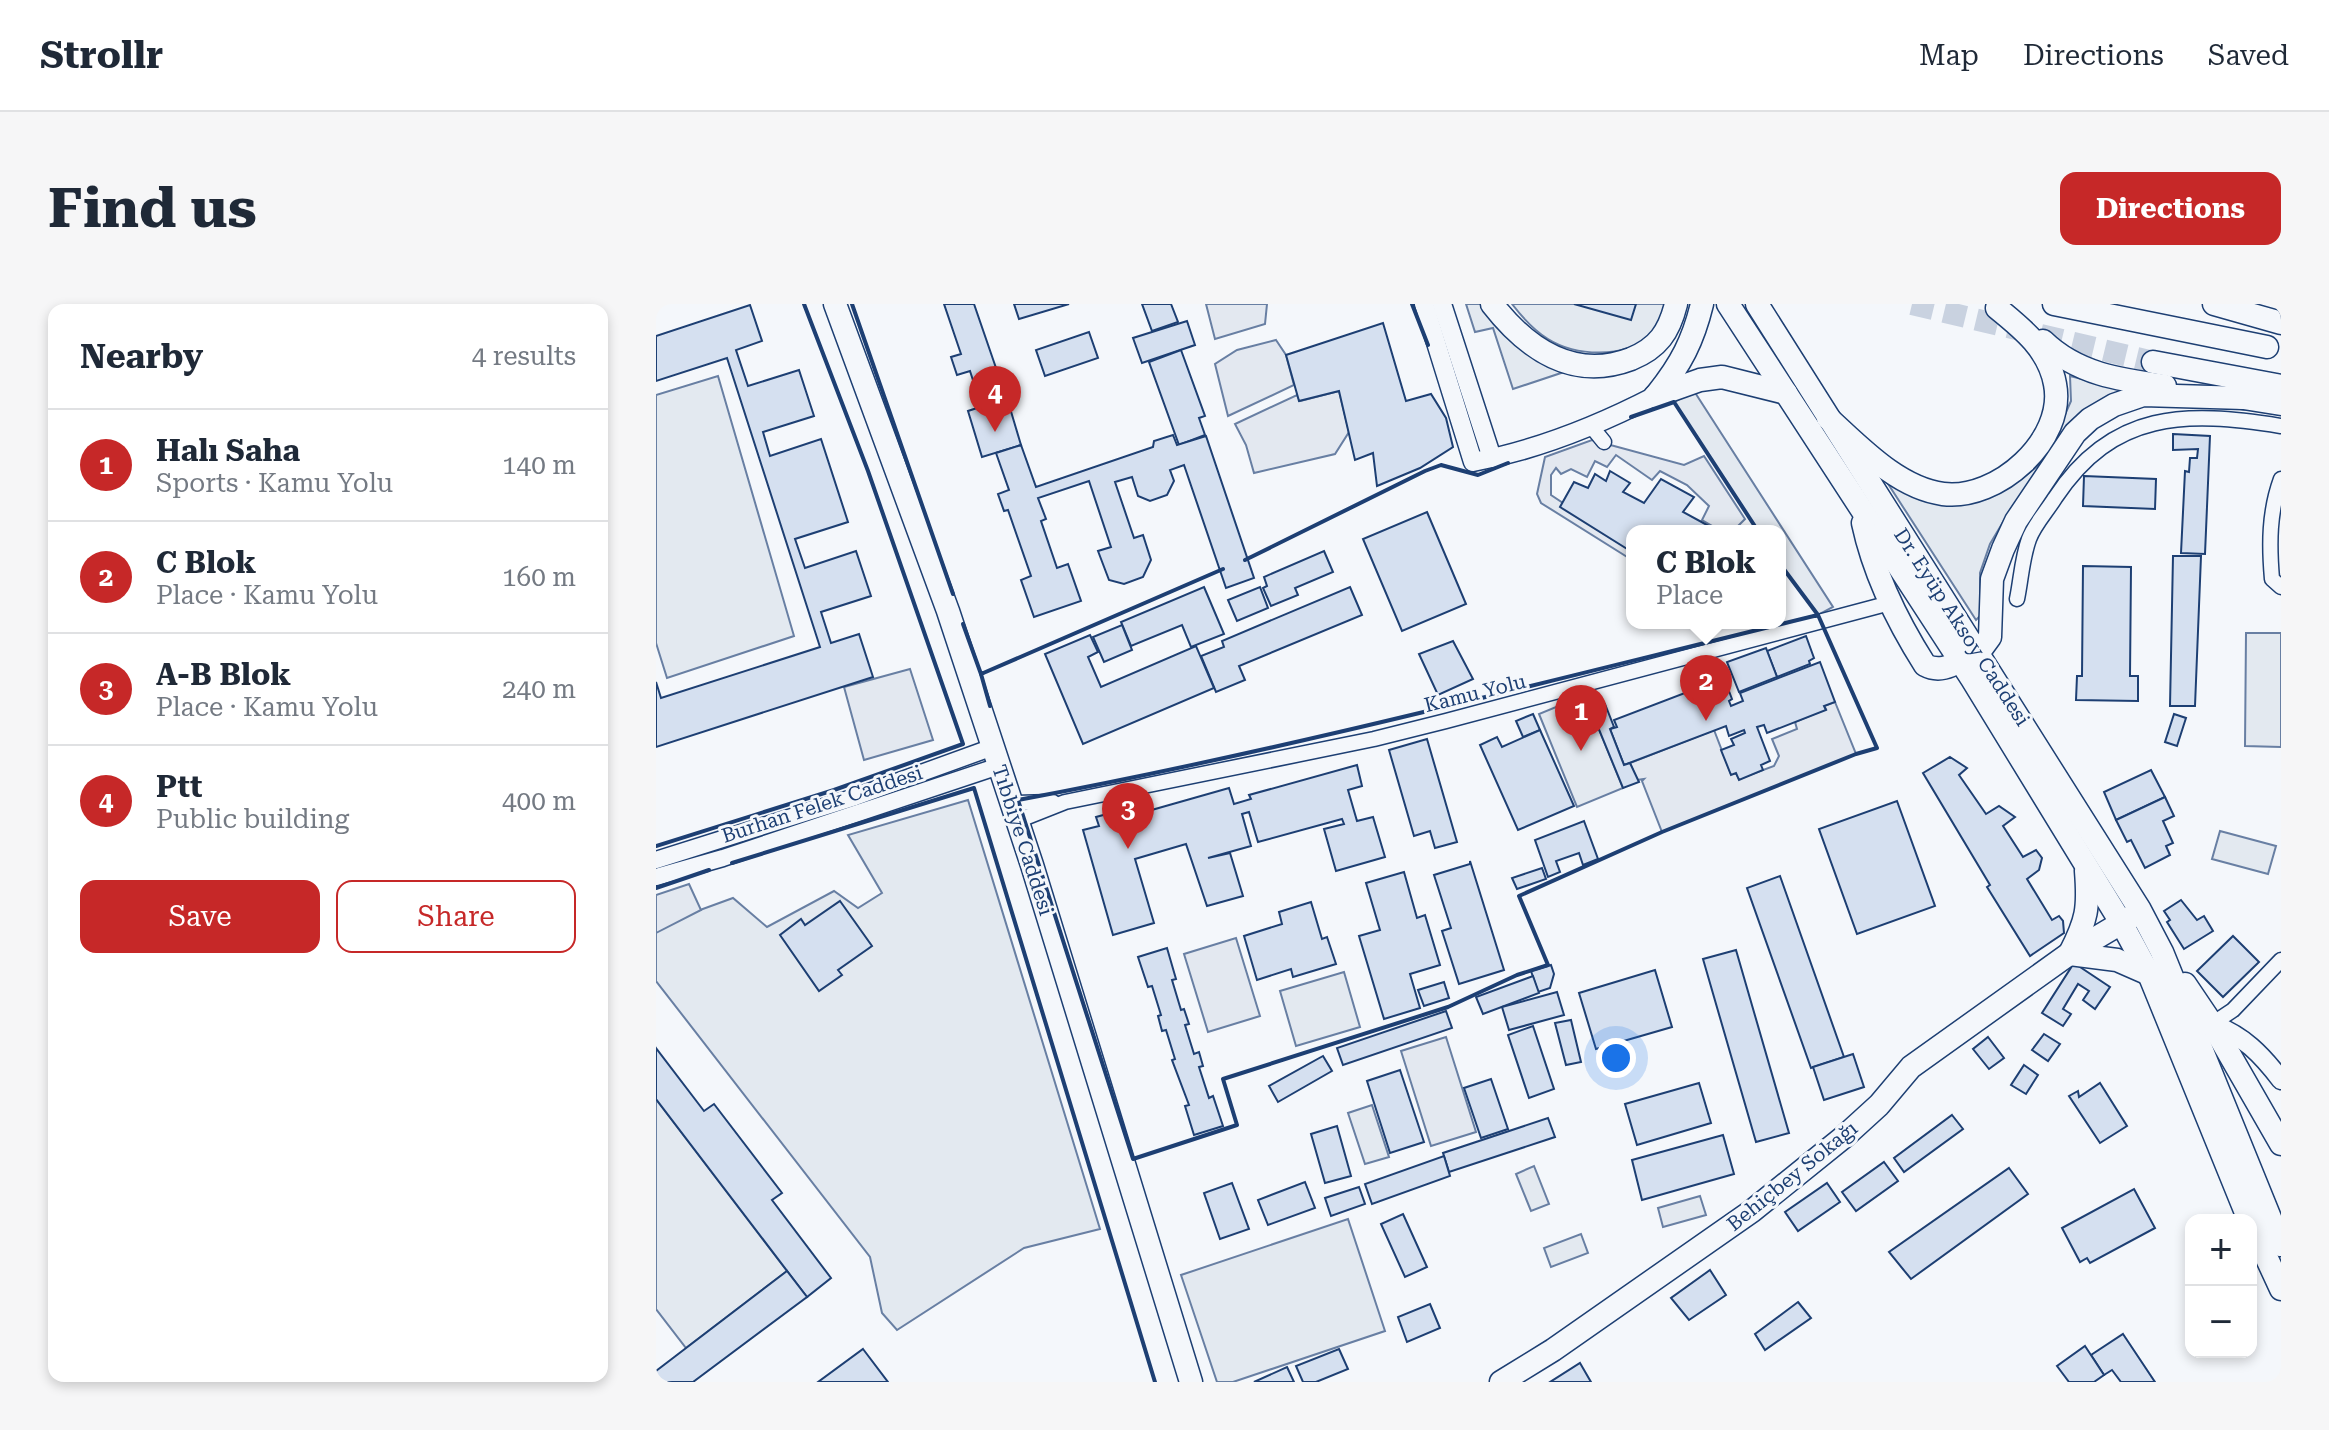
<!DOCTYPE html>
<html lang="en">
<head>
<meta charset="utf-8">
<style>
  body { margin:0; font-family:"Roboto Serif",serif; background:#f6f6f7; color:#1f2937 }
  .controls { position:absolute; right:24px; bottom:24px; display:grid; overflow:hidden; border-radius:16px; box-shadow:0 4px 12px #0003 }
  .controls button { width:72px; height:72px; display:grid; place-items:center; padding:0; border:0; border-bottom:2px solid #e0e1e3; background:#fff; color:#1f2937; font:40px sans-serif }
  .you { position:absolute; left:960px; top:754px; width:28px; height:28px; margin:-20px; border:6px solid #fff; border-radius:50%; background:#1a73e8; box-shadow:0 0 0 12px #1a73e833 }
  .badge { display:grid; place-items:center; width:52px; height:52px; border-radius:50%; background:#c62828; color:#fff; font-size:26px; font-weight:700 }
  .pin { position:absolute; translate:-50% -66px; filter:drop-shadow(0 2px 4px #0008) }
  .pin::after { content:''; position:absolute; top:42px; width:28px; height:24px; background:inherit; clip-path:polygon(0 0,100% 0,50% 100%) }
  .popup { position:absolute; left:970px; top:221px; width:160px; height:104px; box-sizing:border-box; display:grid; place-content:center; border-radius:16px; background:#fff; filter:drop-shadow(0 2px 6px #0005); font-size:26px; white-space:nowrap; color:#747a83 }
  .popup b { font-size:30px; color:#1f2937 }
  .popup::after { content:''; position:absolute; left:50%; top:100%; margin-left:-16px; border:16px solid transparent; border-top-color:#fff }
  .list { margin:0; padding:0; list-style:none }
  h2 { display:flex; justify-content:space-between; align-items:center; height:104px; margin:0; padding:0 32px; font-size:34px }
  h2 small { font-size:26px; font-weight:400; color:#747a83 }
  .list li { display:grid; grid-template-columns:52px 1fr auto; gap:24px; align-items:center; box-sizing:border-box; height:112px; padding:0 32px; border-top:2px solid #e0e1e3 }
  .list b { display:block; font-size:30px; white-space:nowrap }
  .list p { margin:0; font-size:26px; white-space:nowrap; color:#747a83 }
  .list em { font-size:26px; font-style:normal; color:#747a83 }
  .actions { display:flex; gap:16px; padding:24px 32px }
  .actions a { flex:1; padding:18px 0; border:2px solid #c62828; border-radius:16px; text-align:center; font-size:28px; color:#c62828 }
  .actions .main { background:#c62828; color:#fff }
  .map { position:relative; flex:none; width:1625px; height:1078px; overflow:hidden; border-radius:16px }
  header { display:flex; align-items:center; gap:48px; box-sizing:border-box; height:112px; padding:0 40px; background:#fff; border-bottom:2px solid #e0e1e3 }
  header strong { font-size:38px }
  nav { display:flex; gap:44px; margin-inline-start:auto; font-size:28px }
  .intro { display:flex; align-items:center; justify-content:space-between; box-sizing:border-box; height:192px; padding:0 48px }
  h1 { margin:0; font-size:56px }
  .button { padding:20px 36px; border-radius:16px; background:#c62828; color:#fff; font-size:28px; font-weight:700 }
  main { display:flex; gap:48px; padding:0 48px }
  aside { flex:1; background:#fff; border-radius:16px; box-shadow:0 4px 12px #0003 }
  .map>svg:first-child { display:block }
  .green { fill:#e3e9f0; stroke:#687fa3; stroke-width:2 }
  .parking { fill:#e3e8f0; stroke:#687fa3; stroke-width:2 }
  .building { fill:#d5e0f0; stroke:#1d3f73; stroke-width:2 }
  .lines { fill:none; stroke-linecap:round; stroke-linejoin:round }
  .trunk-tunnel { stroke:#c9d2e0; stroke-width:22; stroke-dasharray:22 11; stroke-linecap:butt }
  .minor-casing { stroke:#1d3f73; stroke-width:17 }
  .tertiary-casing { stroke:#1d3f73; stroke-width:19 }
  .secondary-casing { stroke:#1d3f73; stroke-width:21 }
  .primary-casing { stroke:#1d3f73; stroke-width:25 }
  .trunk-casing { stroke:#1d3f73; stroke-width:25 }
  .minor { stroke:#f4f7fb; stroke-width:14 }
  .tertiary { stroke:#f4f7fb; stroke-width:16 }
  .secondary { stroke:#f4f7fb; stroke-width:18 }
  .primary { stroke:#f4f7fb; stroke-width:22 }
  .trunk { stroke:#f4f7fb; stroke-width:22 }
  .wall { stroke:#1d3f73; stroke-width:4 }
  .labels { text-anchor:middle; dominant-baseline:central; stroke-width:6; stroke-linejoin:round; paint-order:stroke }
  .street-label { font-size:20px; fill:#1d3f73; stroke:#f4f7fb }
</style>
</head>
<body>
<header>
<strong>Strollr</strong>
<nav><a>Map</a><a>Directions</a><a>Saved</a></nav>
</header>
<div class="intro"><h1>Find us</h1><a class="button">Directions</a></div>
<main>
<aside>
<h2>Nearby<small>4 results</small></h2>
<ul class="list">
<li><span class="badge">1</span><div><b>Halı Saha</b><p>Sports · Kamu Yolu</p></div><em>140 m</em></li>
<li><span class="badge">2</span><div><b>C Blok</b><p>Place · Kamu Yolu</p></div><em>160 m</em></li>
<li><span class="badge">3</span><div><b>A-B Blok</b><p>Place · Kamu Yolu</p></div><em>240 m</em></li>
<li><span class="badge">4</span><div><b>Ptt</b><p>Public building</p></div><em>400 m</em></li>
</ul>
<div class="actions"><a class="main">Save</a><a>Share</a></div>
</aside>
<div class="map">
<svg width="1625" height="1078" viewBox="0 0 1625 1078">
  <rect width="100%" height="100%" fill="#f4f7fb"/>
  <g class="green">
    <polygon points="810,0 829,0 908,68 857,85 837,24 819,28"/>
    <path d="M 856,0 L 1012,0 C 1007,11 1002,24 993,32 C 968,55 919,52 892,35 C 877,26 866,13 856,0 Z"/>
    <polygon points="62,72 138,332 11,374 0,339 0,91"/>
    <polygon points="1414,72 1470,86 1350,213 1334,240 1324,269 1324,312 1320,316 1227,172 1256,185 1344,186 1368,173 1385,159 1395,142 1415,97"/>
    <polygon points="1038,87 1177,303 1162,311 1124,260 1124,227 1102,227 1018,98"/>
    <polygon points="1590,329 1625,329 1625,443 1589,442"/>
    <polygon points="929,391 967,484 921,503 883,410"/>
    <polygon points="312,496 444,925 368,944 241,1026 226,1009 214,953 0,677 0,622 77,594 111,623 178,587 202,604 226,589 192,531"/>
    <polygon points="1564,527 1620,542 1612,570 1556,555"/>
    <polygon points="688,668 704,723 640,742 624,687"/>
    <polygon points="0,795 131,967 30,1044 0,1005"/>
    <polygon points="716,801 733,853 709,860 692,809"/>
    <polygon points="878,862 893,900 875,907 860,870"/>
    <polygon points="1044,892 1050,911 1007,923 1002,904"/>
    <polygon points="692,915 729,1027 577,1078 561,1078 525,971"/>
    <polygon points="925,930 932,949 895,963 888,944"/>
  </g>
  <g class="parking">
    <polygon points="550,0 611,0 609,20 559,35"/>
    <polygon points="620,36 630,51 638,81 572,112 559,60 581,46"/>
    <polygon points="683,87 693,128 679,150 598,169 590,141 579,120 641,91 644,97"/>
    <polygon points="936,136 1028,161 1048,152 1089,215 1077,227 1065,227 1046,216 1053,202 1031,181 1004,167 996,176 960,151 951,163 939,157 931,173 915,165 905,170 900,164 895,171 895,191 976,245 976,256 885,199 881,190 889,153"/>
    <polygon points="254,365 277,436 208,456 188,383"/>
    <polygon points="1179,398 1200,450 1006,528 986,477 988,475 981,476 974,459 1058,426 1075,470 1080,469 1083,475 1118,462 1123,452 1116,435 1141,425 1139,418 1170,405 1168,402"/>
    <polygon points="33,580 45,606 0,629 0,591"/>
    <polygon points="580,634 604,712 552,728 528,650"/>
    <polygon points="790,733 820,828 775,842 745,747"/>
  </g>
  <g class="building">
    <polygon points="288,0 318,0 350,93 325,101 314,67 301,71 295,53 305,50"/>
    <polygon points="358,0 413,0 363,15"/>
    <polygon points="486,0 515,0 522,18 496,27"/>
    <polygon points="918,0 980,0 975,16"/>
    <polygon points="94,1 106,37 80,46 92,82 143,66 158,112 107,128 114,152 165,135 192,218 139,235 149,264 200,247 215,292 165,308 175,339 203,330 217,373 0,443 0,378 5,394 164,343 71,54 0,77 0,32"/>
    <polygon points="531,17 539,41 486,59 477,34"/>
    <polygon points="727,19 750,97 775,90 790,114 797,143 764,164 721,182 717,149 699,156 683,87 643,97 630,51"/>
    <polygon points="433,28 442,54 389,72 380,46"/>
    <polygon points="525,46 549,112 543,114 549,131 523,141 493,58"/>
    <polygon points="351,94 365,141 326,153 312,107"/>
    <polygon points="1517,130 1554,132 1549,250 1525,249 1529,167 1533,168 1534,154 1541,154 1542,145 1517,146"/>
    <polygon points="517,131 521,141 550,132 598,274 570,284 528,161 514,166 518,177 511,191 494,197 482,192 476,173 459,178 478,234 487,231 495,256 487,273 468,280 453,276 442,247 455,243 433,177 382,194 390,215 385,217 401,264 412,260 425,297 378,313 365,276 375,272 352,206 348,207 342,190 353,186 340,149 365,141 380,183 497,143 498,137"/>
    <polygon points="954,167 974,179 967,188 988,199 1005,175 1038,193 1027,208 1062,227 976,227 976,248 904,203 918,178 932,184 939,170 950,177"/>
    <polygon points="1428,172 1500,175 1499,205 1427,202"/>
    <polygon points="771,208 810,300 746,327 707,235"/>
    <polygon points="668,247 677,268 639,284 642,291 615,302 607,284 611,282 608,273"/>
    <polygon points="1517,252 1545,252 1539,402 1514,402"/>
    <polygon points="1427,262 1475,263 1474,372 1482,372 1482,397 1420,396 1421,372 1426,372"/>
    <polygon points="548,283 568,330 535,343 526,321 475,342 465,318"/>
    <polygon points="604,283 612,304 581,317 572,296"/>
    <polygon points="694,283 706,311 583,362 589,376 560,388 545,352 568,343 566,337"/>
    <polygon points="466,321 476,346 448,358 437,333"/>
    <polygon points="434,331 442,348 432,353 445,383 540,342 558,384 427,440 389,350"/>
    <polygon points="1150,332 1158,354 1153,357 1154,360 1121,373 1111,347"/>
    <polygon points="797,337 817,375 782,391 763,350"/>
    <polygon points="1110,344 1121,373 1083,388 1071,358"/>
    <polygon points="1164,358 1179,398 1168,402 1170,406 1111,429 1108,421 1101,423 1114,457 1105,461 1107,466 1083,476 1080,469 1075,471 1065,446 1078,441 1075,435 1089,429 1088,426 1073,432 1070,422 968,461 954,425 961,423 958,416 1068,374 1076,395 1073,397 1075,402 1087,397 1084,389"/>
    <polygon points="949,400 958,423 954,425 968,461 974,459 983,478 967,484 935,406"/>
    <polygon points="877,410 884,426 867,433 860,417"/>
    <polygon points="1518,410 1530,414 1521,442 1509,438"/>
    <polygon points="884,426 918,502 862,526 824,441 841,433 846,443"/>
    <polygon points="771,435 801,538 779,544 774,527 758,532 733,446"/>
    <polygon points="1294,453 1311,464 1303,471 1330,510 1343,502 1359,513 1347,522 1367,553 1380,546 1386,554 1383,566 1371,575 1396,616 1403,612 1407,617 1408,629 1374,652 1331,583 1334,581 1267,469"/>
    <polygon points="701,461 706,482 692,486 701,517 717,513 729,553 680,567 668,525 688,520 686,515 602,538 593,508 586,510 595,542 552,554 574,549 587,592 551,602 530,540 479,555 498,619 457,631 427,526 443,522 440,513 462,507 467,523 473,521 471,513 573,484 578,500 595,495 593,491"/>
    <polygon points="1495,466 1509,493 1460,516 1448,488"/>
    <polygon points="1509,493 1518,512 1507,517 1517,539 1510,542 1514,551 1489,564 1475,536 1471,538 1460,516"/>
    <polygon points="1241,497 1279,602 1201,630 1163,525"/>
    <polygon points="928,517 942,555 927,561 923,549 900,557 904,568 892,573 879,536"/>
    <polygon points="814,557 848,666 803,680 786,627 795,624 778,571 814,560"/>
    <polygon points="886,564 890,575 861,585 856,574"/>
    <polygon points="748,568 761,614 769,611 784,661 754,670 764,704 728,715 703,632 724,626 710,579"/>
    <polygon points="1124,572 1188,753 1155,764 1091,584"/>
    <polygon points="1525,596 1541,616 1548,612 1557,627 1528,645 1511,618 1514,616 1508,607"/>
    <polygon points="184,597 216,642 182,666 186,671 163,687 124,631 145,615 149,621"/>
    <polygon points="655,598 666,635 671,633 680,660 637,673 635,665 601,676 588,632 626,620 623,608"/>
    <polygon points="1577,632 1603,658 1567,693 1541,667"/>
    <polygon points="511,644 520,675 516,676 525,706 528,705 533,720 529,721 538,750 543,748 547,762 543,763 553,794 557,792 567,822 538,831 529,802 533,801 516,756 519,755 510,726 506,727 502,712 505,711 496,682 492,683 482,653"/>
    <polygon points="1080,646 1133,829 1100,838 1047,655"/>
    <polygon points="1418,659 1454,683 1439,705 1427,696 1433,687 1422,680 1407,705 1415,710 1407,722 1386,709"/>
    <polygon points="895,661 898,670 894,684 882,688 875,667"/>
    <polygon points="999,666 1016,723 940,745 923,689"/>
    <polygon points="877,672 883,689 827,710 820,693"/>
    <polygon points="788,678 793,694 768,702 762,686"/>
    <polygon points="901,688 908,711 853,726 846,703"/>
    <polygon points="790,707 796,724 687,761 681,744"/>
    <polygon points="915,716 925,758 910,761 899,719"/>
    <polygon points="877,722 898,785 873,794 852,731"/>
    <polygon points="1388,730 1404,740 1392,757 1376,746"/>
    <polygon points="1332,733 1348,754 1333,765 1317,745"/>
    <polygon points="0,744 48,807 58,800 126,889 116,896 175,974 151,993 0,795"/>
    <polygon points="1197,750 1208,783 1168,796 1157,763"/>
    <polygon points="667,752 676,767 622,798 613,782"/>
    <polygon points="1368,761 1382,771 1370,790 1355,781"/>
    <polygon points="744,766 768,838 734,849 711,777"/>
    <polygon points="835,775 852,825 825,834 808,784"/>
    <polygon points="1043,779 1055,819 981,841 969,800"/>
    <polygon points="1444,779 1471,822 1444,839 1413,792 1422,787 1423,793"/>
    <polygon points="1296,811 1307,825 1248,868 1238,854"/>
    <polygon points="892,814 899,833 793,868 787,849"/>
    <polygon points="681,822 695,872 669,879 655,830"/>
    <polygon points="1067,831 1078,870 986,896 976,856"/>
    <polygon points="788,852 794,872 716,900 709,880"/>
    <polygon points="1228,858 1242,877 1200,907 1186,888"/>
    <polygon points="1353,864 1372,890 1255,975 1233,948"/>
    <polygon points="649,878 659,904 612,921 602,896"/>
    <polygon points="576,879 593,925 564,935 548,889"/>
    <polygon points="1171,879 1184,898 1142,927 1129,908"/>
    <polygon points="703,883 709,900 675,912 669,894"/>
    <polygon points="1478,885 1499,924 1434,959 1431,954 1424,958 1406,924"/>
    <polygon points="747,910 771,963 749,973 725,920"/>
    <polygon points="1054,966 1070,991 1033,1016 1015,994"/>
    <polygon points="131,967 151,993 37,1078 0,1078 0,1067"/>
    <polygon points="1142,998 1155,1014 1109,1046 1099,1030"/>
    <polygon points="774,1000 784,1024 751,1038 742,1013"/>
    <polygon points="1467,1030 1499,1078 1465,1078 1456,1066 1448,1071 1435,1051"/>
    <polygon points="1429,1042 1448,1071 1438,1078 1413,1078 1401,1062"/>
    <polygon points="207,1045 232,1078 162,1078"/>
    <polygon points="683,1045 692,1065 660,1078 647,1078 640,1062"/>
    <polygon points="924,1059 935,1078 894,1078"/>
    <polygon points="631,1063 638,1078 598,1078"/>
  </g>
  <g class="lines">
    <polyline class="trunk-tunnel" points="1256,0 1497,58"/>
    <defs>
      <g id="minor">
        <polyline points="935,122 948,138"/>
        <path d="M 1625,175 C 1613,208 1613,240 1616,275 L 1625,283"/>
        <path d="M 1361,295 C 1365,276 1366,254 1373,235 C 1378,221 1391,207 1399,194 C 1457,106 1530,107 1625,122"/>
        <polyline points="355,499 397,498"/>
        <polyline points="361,517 409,498 718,435 790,417 1234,299"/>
        <polyline points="1556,720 1577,706 1625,656"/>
      </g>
      <g id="tertiary">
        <polyline points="0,556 199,493 337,443"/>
        <polyline points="0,573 67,554 343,462"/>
      </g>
      <g id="secondary">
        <path d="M 768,0 L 817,158 C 881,146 941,122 999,92"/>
        <polyline points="786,0 836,154"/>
        <path d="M 1556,720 C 1587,731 1606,751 1625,776"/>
      </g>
      <g id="primary">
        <polyline points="179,0 292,307 376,561 535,1078"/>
        <polyline points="1072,0 1316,375 1466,620 1493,670 1593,916"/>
        <polyline points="1101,0 1484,606 1506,648 1625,941"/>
        <path d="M 1001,90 C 1025,60 1037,37 1046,0"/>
        <polyline points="999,92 1044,76 1066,73 1130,89"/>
        <path d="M 1207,219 C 1218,270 1241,317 1269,361 C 1286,370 1299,359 1314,352"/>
        <path d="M 1414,649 C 1431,616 1433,604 1430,567"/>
        <polyline points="1414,650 1461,656 1493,670"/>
        <polyline points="1529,680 1556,720 1625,840"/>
        <polyline points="1595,920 1625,985"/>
        <polyline points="845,1078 897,1046 1096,907 1189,832 1223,801 1255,763 1413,650 1477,612"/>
      </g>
      <g id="trunk">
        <path d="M 836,0 C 871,45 917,77 975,55 C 1002,44 1013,28 1020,0"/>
        <polyline points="1398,0 1611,43"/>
        <polyline points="1558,0 1625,19"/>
        <path d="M 1387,37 C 1421,70 1464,76 1509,82"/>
        <polyline points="1497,58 1625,82"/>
        <polyline points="1575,92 1625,100"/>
        <path d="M 1172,114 C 1204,143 1242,184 1287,190 C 1341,197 1410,136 1399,80 C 1393,46 1367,25 1341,4"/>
        <polyline points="1323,348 1334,333 1336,275 1347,245 1360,217 1419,129 1434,115 1458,101 1487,91 1588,94"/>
      </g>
    </defs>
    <use href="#minor" class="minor-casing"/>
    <use href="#tertiary" class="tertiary-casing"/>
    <use href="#secondary" class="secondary-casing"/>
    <use href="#primary" class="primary-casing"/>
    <use href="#trunk" class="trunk-casing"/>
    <use href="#minor" class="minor"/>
    <use href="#tertiary" class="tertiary"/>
    <use href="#secondary" class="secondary"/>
    <use href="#primary" class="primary"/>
    <use href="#trunk" class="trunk"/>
    <g class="wall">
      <polyline points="196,0 297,290"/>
      <polyline points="756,0 772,41"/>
      <polyline points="975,113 1018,98 1102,227"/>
      <polyline points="589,256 769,167 785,161 822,171 852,159"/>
      <polyline points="1124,260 1162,311 1159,312"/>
      <path d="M 1162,311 L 1221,444 L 1200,450 L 1006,528 L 863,592 L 892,661 L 861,671 L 792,703 L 567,775 L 581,821 L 477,855 L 362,496 C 631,446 896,376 1162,311 Z"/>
      <polyline points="307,320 325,370 327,369"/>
      <polyline points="334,402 325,370 567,265"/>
      <polyline points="0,542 178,486 307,440 212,167 148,0"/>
      <polyline points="76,559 318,484 499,1078"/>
      <polyline points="0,584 53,566"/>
    </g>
  </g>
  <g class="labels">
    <g class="street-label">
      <text transform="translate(1306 323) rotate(57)">Dr. Eyüp Aksoy Caddesi</text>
      <text transform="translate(819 389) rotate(-14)">Kamu Yolu</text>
      <text transform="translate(166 500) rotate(-18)">Burhan Felek Caddesi</text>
      <text transform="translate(367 536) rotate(72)">Tıbbiye Caddesi</text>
      <text transform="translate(1136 872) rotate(-39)">Behiçbey Sokağı</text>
    </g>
  </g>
</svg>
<div class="controls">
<button>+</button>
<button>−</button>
</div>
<div class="you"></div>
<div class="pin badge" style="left:925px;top:447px">1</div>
<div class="pin badge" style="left:1050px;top:417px">2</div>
<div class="popup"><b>C Blok</b>Place</div>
<div class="pin badge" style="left:472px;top:545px">3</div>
<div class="pin badge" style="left:339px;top:128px">4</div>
</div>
</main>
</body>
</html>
